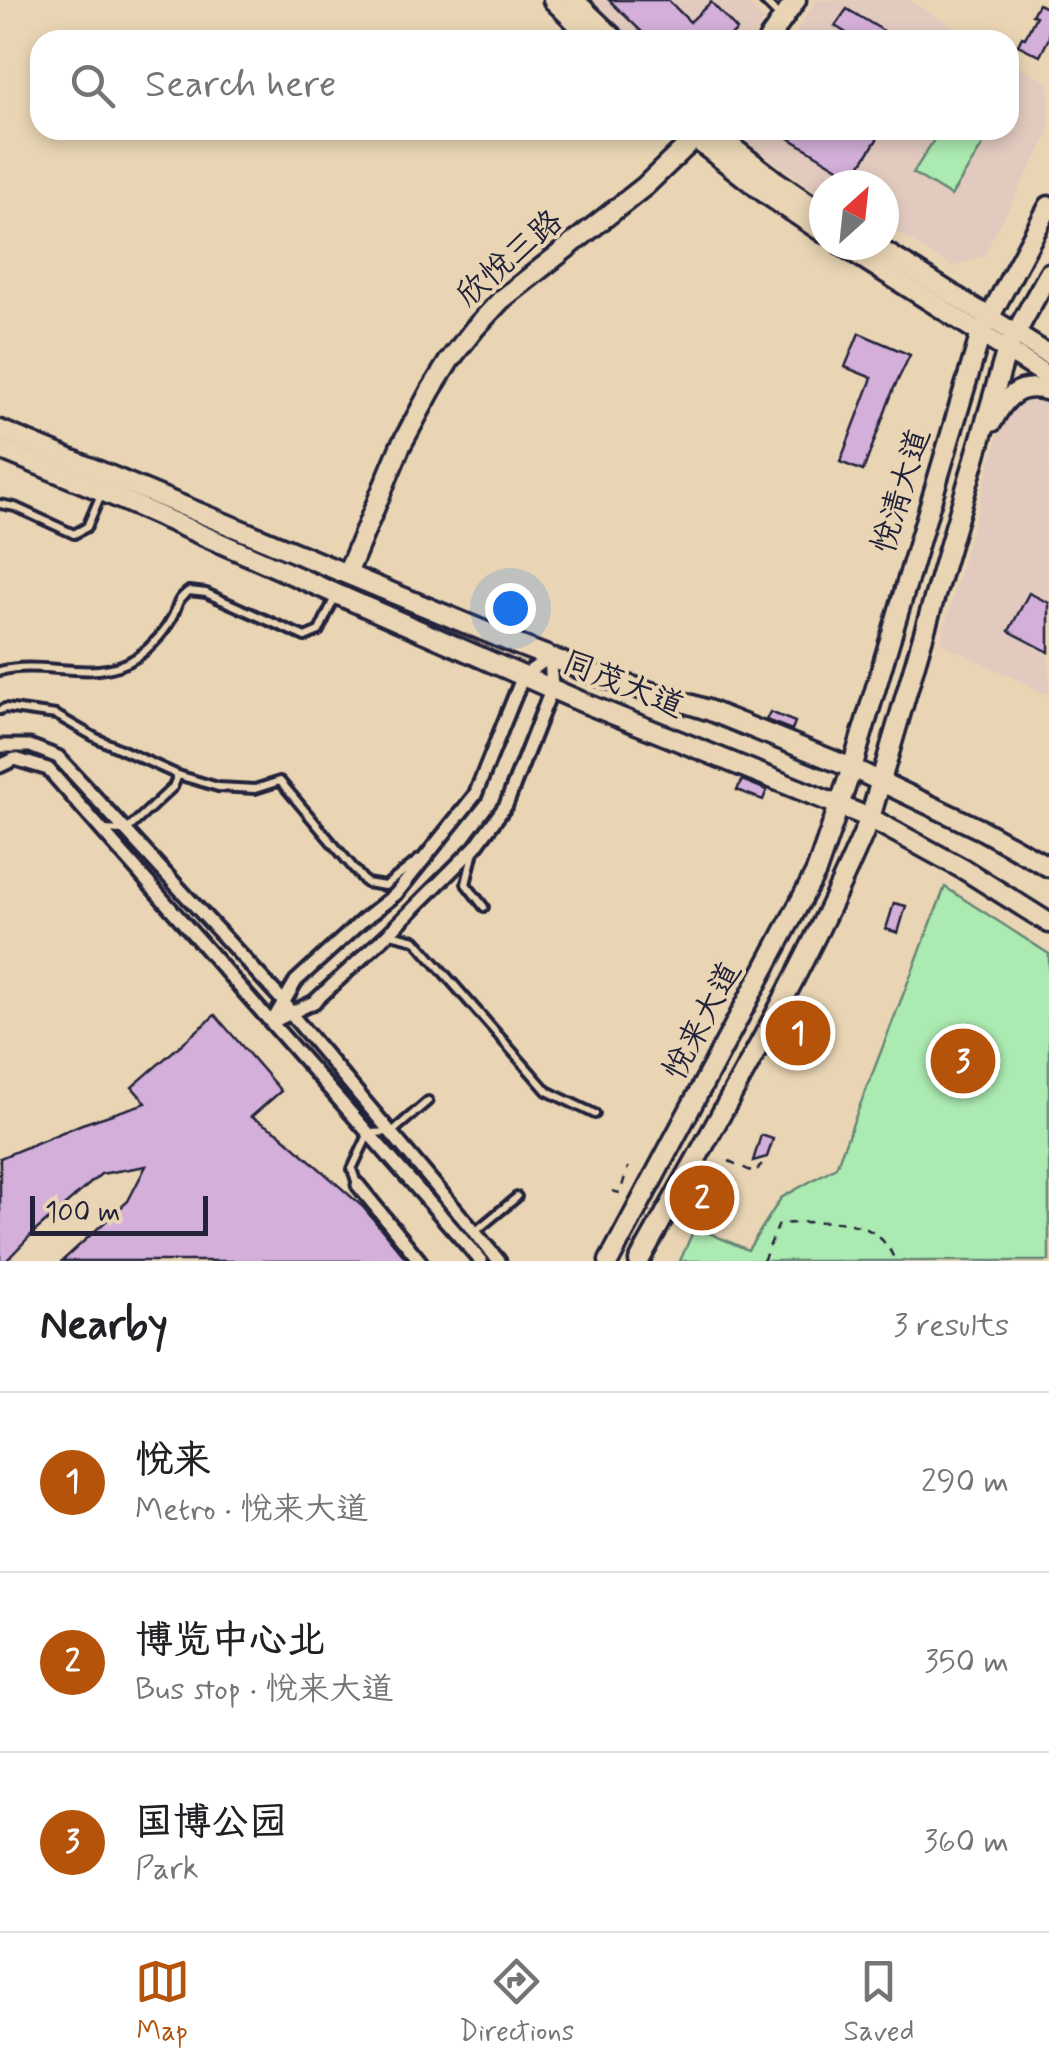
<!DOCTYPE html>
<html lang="en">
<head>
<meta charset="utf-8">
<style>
  body { margin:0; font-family:Mynerve,"LXGW WenKai TC",sans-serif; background:#f6f6f6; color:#202124 }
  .compass { position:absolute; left:809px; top:170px; width:90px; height:90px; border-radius:50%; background:#fff; box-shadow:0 5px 15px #0003; rotate:27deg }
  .scale { position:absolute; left:30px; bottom:25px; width:178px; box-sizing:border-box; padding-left:10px; border:5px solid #22223b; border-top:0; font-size:28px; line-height:35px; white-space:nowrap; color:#22223b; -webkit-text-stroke:8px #e9d5b4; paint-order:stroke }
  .you { position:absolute; left:510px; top:608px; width:35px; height:35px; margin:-25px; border:8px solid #fff; border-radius:50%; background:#1a73e8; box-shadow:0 0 0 15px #1a73e833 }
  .badge { display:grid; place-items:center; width:65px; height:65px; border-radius:50%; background:#b45309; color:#fff; font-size:32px; font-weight:700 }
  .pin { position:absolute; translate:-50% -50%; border:5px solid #fff; box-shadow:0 2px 10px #0006 }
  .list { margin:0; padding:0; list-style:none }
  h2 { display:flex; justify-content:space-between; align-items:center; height:130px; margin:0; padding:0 40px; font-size:42px }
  h2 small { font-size:32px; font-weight:400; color:#757577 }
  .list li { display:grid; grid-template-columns:65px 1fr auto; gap:30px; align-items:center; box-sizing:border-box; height:180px; padding:0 40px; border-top:2px solid #e0e0e0 }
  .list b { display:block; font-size:38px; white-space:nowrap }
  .list p { margin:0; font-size:32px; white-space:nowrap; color:#757577 }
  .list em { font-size:32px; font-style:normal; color:#757577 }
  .icon { flex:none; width:55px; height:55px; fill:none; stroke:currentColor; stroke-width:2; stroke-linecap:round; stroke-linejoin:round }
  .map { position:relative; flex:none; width:1049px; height:1261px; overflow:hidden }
  .search { position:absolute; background:#fff; box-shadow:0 5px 15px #0003; left:30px; right:30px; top:30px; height:110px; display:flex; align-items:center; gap:25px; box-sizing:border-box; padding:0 35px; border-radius:30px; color:#757577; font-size:38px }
  .sheet { height:670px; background:#fff }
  nav { display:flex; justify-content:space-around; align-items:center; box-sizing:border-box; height:140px; border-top:2px solid #e0e0e0; background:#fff; font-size:28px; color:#757577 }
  nav a { display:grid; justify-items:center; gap:5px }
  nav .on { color:#b45309 }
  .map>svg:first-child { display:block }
  .built { fill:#e2cabf }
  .green { fill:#abeab1; stroke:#668676; stroke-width:2.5 }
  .building { fill:#d3afd9; stroke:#22223b; stroke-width:2.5 }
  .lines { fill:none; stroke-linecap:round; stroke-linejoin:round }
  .lane-casing { stroke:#22223b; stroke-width:14 }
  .street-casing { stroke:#22223b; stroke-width:19 }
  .secondary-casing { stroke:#22223b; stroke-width:25 }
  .primary-casing { stroke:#22223b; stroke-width:25 }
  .path { stroke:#22223b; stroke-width:2.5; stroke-dasharray:8 8; stroke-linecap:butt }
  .lane { stroke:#e9d5b4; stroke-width:6 }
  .street { stroke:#e9d5b4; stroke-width:11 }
  .secondary { stroke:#e9d5b4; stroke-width:18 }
  .primary { stroke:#e9d5b4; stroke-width:18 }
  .labels { text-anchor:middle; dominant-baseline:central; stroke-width:8; stroke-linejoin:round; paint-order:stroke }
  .street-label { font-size:32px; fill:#22223b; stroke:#e9d5b4 }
</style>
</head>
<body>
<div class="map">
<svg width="1049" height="1261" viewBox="0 0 1049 1261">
  <rect width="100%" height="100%" fill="#e9d5b4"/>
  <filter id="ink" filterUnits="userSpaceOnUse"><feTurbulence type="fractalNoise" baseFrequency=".01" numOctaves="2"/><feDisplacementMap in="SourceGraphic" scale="20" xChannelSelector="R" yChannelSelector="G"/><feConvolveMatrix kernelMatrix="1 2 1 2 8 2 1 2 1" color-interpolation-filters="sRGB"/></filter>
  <g filter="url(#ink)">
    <g class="built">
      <polygon points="587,0 745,0 764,20 750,40 629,40"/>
      <polygon points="816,0 909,0 976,40 791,40"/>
      <polygon points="1009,60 1049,83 1049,134 983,256 952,267 884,224 884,185 824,185 824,198 741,137 739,130 1009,130"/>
      <polygon points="1028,401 1049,402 1049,695 940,643 1001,425 1016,406"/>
    </g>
    <g class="green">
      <polygon points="940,130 992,130 951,196 913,173"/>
      <polygon points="945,887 1049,954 1049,1261 680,1261 695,1227 748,1250 781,1198 836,1167"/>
    </g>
    <g class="building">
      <polygon points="609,0 668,0 690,22 711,2 737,30 727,40 650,40"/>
      <polygon points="1038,4 1049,9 1049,38 1040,56 1018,45 1022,37 1025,38 1036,16 1032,15"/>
      <polygon points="847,9 899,40 849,40 851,36 835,26"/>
      <polygon points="794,130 883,130 853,177 789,138"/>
      <polygon points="859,333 910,355 894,388 863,471 840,462 872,378 845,367"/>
      <polygon points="1029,593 1049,603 1049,652 1009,631"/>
      <polygon points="770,712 795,722 792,730 766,720"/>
      <polygon points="742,780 767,790 763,800 737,790"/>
      <polygon points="894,903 906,906 898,933 886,929"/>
      <polygon points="215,1015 281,1091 251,1117 279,1133 363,1207 408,1261 62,1261 128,1201 146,1166 101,1174 33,1233 6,1261 0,1261 0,1158 82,1124 146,1103 132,1087"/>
      <polygon points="761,1135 773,1139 767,1157 753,1161"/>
    </g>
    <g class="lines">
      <defs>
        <g id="lane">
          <polyline points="763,0 782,19"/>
          <polyline points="0,504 15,507 74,534 87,527 102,492"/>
          <path d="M 0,671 C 45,659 96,685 137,657 C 151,647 165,632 173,616 C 179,603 176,601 189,591 L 206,593 L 305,637 L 319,631 L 336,595"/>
          <polyline points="0,710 5,708 56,715 96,738 178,775 218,787 255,789 280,781 366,883 385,886 419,859"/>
          <polyline points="102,830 126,831 173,787 178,775"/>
          <polyline points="474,851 466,884 484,907"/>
          <polyline points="391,934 415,940 547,1091 595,1114"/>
          <polyline points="357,1184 352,1169 369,1133 392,1132 428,1101"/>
          <polyline points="476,1231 517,1197"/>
        </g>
        <g id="street">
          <polygon points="550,657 552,688 506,805 475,847 389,933 314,1002 272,1022 296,981 363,920 396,894 475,795 523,676"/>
          <polyline points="0,746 30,746 58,757 284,1002 291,1014 499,1261"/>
          <polyline points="0,766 15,759 48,769 481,1261"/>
          <polyline points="358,1185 420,1261"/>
        </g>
        <g id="secondary">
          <polyline points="553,0 594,40"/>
          <polyline points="574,0 616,40"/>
          <polyline points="768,40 796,0"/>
          <polyline points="684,130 766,194 824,233"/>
          <polyline points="710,130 776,181 824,214"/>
          <polyline points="842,245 1049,377"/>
          <polyline points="874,245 1049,355"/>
          <polyline points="347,574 400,447 431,390 449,361 475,328 501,300 645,186 703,130"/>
        </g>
        <g id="primary">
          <path d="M 992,422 C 1005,396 1020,382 1049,391"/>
          <polyline points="0,430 513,643 599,676 708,710 852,768 984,831 1049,867"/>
          <polyline points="0,449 102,491 582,702 870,818 965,870 1049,923"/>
          <polyline points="609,1261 816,872 852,768 981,333 1049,206"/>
          <path d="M 639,1261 C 719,1117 806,970 870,818 L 1007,349 L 1049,273"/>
        </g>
      </defs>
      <use href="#lane" class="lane-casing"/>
      <use href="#street" class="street-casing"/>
      <use href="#secondary" class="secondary-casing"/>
      <use href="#primary" class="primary-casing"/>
      <g class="path">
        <polyline points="729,1161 755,1173 767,1157"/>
        <polyline points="612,1191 620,1193 628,1167"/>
        <path d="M 763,1261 L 779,1224 C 821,1222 876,1211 895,1261"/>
      </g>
      <use href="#lane" class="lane"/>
      <use href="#street" class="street"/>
      <use href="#secondary" class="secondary"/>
      <use href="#primary" class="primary"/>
    </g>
  </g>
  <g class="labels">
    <g class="street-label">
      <text transform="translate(510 259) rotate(-41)">欣悦三路</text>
      <text transform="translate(902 491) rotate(-73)">悦清大道</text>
      <text transform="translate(623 685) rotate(22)">同茂大道</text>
      <text transform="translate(703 1021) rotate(-62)">悦来大道</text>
    </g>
  </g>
</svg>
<svg class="compass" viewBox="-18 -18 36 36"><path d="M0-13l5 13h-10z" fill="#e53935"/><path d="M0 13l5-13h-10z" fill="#757577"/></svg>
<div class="scale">100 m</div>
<div class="you"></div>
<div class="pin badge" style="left:798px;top:1033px">1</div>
<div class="pin badge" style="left:702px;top:1198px">2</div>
<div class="pin badge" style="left:963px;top:1061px">3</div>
<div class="search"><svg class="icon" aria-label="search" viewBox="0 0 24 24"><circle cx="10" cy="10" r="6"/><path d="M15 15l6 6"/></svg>Search here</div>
</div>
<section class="sheet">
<h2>Nearby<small>3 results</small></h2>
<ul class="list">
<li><span class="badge">1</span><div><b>悦来</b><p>Metro · 悦来大道</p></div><em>290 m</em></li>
<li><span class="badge">2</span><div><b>博览中心北</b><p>Bus stop · 悦来大道</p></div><em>350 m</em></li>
<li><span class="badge">3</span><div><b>国博公园</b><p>Park</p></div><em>360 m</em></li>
</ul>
</section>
<nav>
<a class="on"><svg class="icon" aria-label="map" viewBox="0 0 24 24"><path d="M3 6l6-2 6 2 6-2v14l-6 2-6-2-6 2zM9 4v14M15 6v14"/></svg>Map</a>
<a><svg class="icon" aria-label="directions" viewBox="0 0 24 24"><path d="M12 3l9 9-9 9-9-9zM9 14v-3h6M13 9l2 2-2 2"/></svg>Directions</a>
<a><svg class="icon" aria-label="saved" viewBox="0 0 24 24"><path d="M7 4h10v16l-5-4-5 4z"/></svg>Saved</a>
</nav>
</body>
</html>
